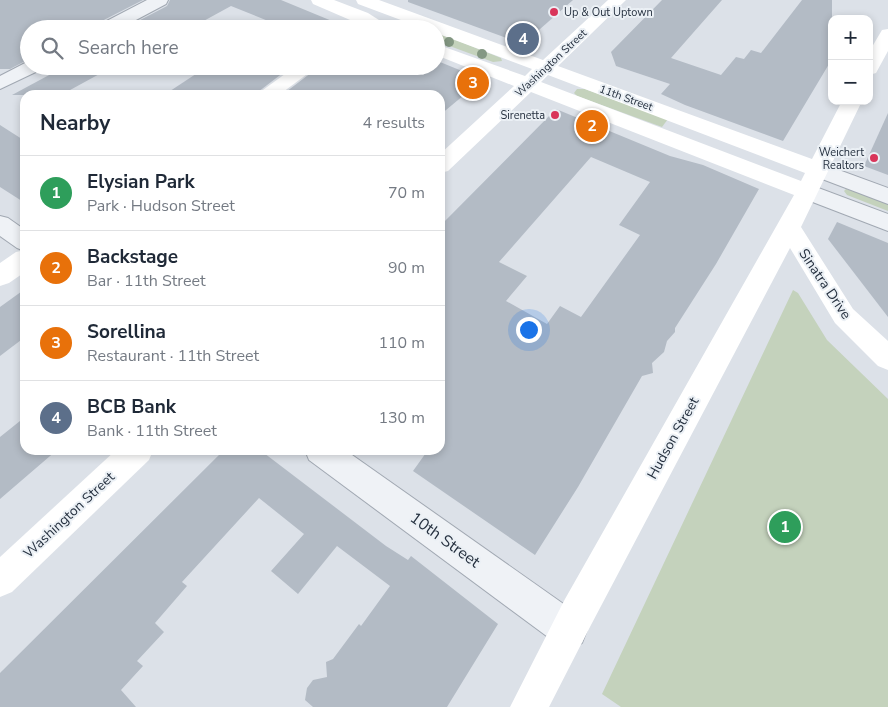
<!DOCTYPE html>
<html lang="en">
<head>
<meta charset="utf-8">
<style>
  body { margin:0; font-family:"Nunito Sans",sans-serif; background:#f2f2f3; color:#1f2937 }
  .controls { position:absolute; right:15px; top:15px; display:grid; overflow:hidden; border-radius:10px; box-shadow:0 2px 8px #0003 }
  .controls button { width:45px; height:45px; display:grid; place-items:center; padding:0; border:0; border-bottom:1px solid #e0e1e3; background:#fff; color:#1f2937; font:25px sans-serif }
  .you { position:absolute; left:528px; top:329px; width:18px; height:18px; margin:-12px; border:4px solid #fff; border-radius:50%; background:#1a73e8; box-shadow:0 0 0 8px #1a73e833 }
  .badge { display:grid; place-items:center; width:32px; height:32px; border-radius:50%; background:#1a73e8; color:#fff; font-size:16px; font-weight:700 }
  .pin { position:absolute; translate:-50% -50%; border:2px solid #fff; box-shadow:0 1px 5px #0006 }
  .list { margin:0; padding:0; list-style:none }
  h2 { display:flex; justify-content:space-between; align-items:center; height:65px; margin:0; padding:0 20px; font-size:21px }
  h2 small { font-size:16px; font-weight:400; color:#747a83 }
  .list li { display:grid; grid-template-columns:32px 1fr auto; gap:15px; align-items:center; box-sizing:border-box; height:75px; padding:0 20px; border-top:1px solid #e0e1e3 }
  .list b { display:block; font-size:19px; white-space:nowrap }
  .list p { margin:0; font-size:16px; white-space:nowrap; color:#747a83 }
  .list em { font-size:16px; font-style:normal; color:#747a83 }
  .icon { flex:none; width:28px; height:28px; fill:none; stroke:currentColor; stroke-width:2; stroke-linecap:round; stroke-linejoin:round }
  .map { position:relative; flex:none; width:888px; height:707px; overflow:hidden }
  .search { position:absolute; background:#fff; box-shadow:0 2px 8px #0003; left:20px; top:20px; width:425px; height:55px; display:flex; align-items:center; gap:12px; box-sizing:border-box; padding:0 18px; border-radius:28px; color:#747a83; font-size:19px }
  .panel { position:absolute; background:#fff; box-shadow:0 2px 8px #0003; left:20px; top:90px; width:425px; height:365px; border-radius:15px }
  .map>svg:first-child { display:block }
  .green { fill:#c4d2bc }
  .building { fill:#b3bbc5; fill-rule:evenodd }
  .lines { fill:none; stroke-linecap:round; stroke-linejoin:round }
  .street-casing { stroke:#a1a8b2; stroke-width:2 }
  .street { fill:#eff2f6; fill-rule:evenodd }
  .secondary { fill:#fff; fill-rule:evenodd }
  .tree { fill:#849883 }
  .poi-dot { fill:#d9355a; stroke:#ebf0f5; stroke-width:2 }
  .labels { text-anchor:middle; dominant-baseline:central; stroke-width:4; stroke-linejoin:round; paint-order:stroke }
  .far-poi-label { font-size:11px; fill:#25303f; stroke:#ebf0f5; text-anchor:end }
  .far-street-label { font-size:11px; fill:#25303f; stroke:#ebf0f5 }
  .street-label { font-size:14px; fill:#25303f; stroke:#ebf0f5 }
  .near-street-label { font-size:16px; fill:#25303f; stroke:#ebf0f5 }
</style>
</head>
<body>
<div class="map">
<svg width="888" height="707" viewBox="0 0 888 707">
  <rect width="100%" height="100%" fill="#dce1e8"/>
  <g class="green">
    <polygon points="436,32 501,58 502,61 493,62 436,41"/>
    <polygon points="577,89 585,89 668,119 662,127 577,96 574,93"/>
    <polygon points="846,189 888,203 888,211 847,195 844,191"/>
    <polygon points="793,290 798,293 827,340 888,399 888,707 621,707 602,694"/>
  </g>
  <g class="building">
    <polygon points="0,0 143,0 98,23 94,29 29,29 29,59 10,69 0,69"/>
    <polygon points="170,0 281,0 349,28 272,29 278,25 231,6 189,29 123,29 167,6"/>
    <polygon points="408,0 573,0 523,44 408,2"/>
    <polygon points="662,0 722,0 671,58 721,75 736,57 744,59 751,50 761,53 802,0 832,0 832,59 783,141 685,105 661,94 670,84 616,66 611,52"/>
    <polygon points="440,62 484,80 467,93 471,95 464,95 440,115 440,95 282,95 320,66 404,66 423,75"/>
    <polygon points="44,66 114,66 61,95 12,95 64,67"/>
    <polygon points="208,66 292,66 254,95 164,95"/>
    <path d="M 556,109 L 670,156 L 703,165 L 759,189 L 716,264 L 675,328 L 675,332 L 667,341 L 664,352 L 652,363 L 653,373 L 642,376 L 578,487 L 535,555 L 413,471 L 428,450 L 440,450 L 440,226 ZM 591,157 L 650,182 L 619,225 L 640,235 L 581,317 L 560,306 L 547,324 L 506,301 L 527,276 L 499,262 Z"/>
    <polygon points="888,113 888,175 864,166"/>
    <polygon points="0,125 25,141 25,203 0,187"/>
    <polygon points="837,222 888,243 888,317 828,239"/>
    <polygon points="25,289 25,337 0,356 0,307"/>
    <polygon points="25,417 25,450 57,450 0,499 0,437"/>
    <polygon points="224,450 260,450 386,546 408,560 411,556 498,624 447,707 313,707 305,700 307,688 313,680 327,677 326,662 333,659 359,624 361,626 390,586 337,546 298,594 271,571 304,534 259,498 182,582 187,586 155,623 164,632 137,661 143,666 121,690 136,707 0,707 0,673"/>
  </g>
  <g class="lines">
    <defs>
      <g id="street">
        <polygon points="147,0 168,0 166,4 119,29 96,29 99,25"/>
        <polygon points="29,61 29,66 42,66 40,70 0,89 0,76"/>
        <polygon points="817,162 888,188 888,204 809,174 806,169 809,164"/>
        <polygon points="805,183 888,214 888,231 797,196 794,191 797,186"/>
        <polygon points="0,216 8,218 25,230 25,251 17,248 0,236"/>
        <polygon points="305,450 345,450 582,617 587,630 582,643 569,648 556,643 309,460"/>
      </g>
    </defs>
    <use href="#street" class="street-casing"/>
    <use href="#street" class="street"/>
    <g class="secondary">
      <polygon points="311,0 334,0 368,13 393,29 371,29 313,4"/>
      <path d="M 356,0 L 379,0 L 543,60 L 608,0 L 626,0 L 558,66 L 812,159 L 842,101 L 862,101 L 801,227 L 853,309 L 888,341 L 888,370 L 878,366 L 835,323 L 790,248 L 591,625 L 549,707 L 510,707 L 565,599 L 794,195 L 531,92 L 448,171 L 440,173 L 440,154 L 514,86 L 436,55 L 436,44 L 525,76 L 532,69 L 436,33 L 436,29 L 425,29 L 358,4 ZM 548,75 L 805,173 L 801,181 L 541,82 Z"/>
      <polygon points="888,29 888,51 876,73 869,75 869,52 882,30"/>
      <polygon points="296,66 318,66 279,95 256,95"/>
      <polygon points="25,250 25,272 9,283 0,286 0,263 16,252"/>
      <polygon points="116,450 153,450 149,460 12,592 0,597 0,557"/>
    </g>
  </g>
  <g class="tree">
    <circle cx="449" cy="42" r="5"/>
    <circle cx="482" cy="54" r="5"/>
  </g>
  <g class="poi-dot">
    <circle cx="554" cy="12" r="5"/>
    <circle cx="555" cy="115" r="5"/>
    <circle cx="874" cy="158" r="5"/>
  </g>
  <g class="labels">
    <g class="far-poi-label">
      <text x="564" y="12" text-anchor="start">Up &amp; Out Uptown</text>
      <text x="545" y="115">Sirenetta</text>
      <text x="864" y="152">Weichert<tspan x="864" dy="13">Realtors</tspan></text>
    </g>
    <g class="far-street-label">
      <text transform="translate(551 63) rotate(-43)">Washington Street</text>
      <text transform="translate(626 98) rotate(20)">11th Street</text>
    </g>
    <g class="street-label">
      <text transform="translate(825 284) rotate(56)">Sinatra Drive</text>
      <text transform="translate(673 438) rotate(-61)">Hudson Street</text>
      <text transform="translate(69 515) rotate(-43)">Washington Street</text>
    </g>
    <g class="near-street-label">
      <text transform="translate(445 540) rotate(36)">10th Street</text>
    </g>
  </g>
</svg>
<div class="controls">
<button>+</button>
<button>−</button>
</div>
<div class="you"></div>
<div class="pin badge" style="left:785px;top:527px;background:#2e9e5b">1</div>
<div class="pin badge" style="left:592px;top:126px;background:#e8710a">2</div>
<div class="pin badge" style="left:473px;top:83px;background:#e8710a">3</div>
<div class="pin badge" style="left:523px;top:39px;background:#5c6f8a">4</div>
<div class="search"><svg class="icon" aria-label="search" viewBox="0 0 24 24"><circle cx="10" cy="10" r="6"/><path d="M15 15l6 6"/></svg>Search here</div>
<section class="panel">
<h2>Nearby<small>4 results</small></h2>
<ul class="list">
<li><span class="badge" style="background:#2e9e5b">1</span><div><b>Elysian Park</b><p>Park · Hudson Street</p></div><em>70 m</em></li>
<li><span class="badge" style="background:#e8710a">2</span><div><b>Backstage</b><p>Bar · 11th Street</p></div><em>90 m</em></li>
<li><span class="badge" style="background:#e8710a">3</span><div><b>Sorellina</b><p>Restaurant · 11th Street</p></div><em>110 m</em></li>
<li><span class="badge" style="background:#5c6f8a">4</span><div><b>BCB Bank</b><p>Bank · 11th Street</p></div><em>130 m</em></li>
</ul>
</section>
</div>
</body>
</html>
